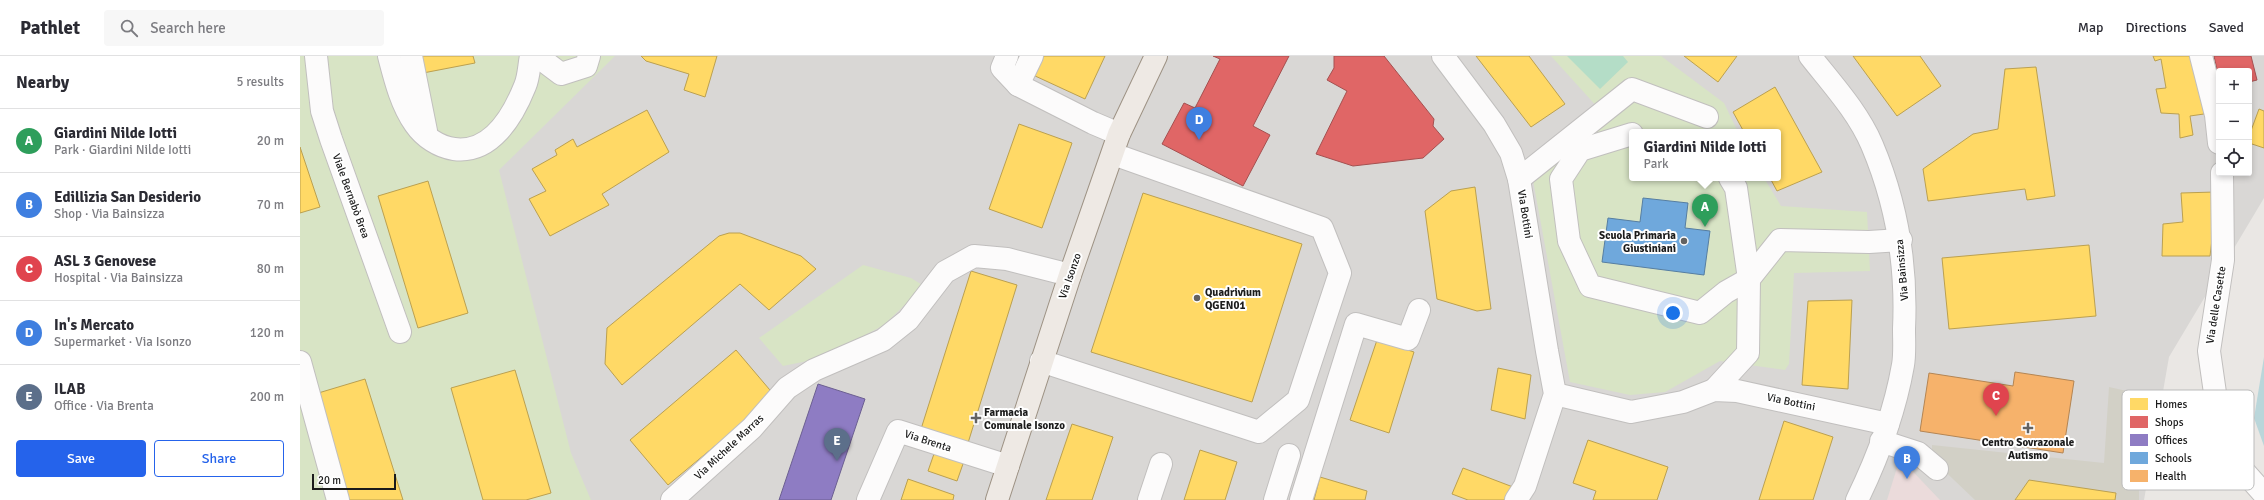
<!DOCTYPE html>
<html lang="en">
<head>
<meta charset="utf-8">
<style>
  body { margin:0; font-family:Signika,sans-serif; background:#f7f7f7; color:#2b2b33 }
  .controls { position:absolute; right:12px; top:12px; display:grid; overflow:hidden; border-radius:4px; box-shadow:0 2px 6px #0003 }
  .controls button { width:36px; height:36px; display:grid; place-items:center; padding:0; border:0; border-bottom:1px solid #e1e1e2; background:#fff; color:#2b2b33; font:20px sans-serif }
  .scale { position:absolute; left:12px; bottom:10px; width:84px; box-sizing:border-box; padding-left:4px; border:2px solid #1b1b1b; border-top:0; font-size:11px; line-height:14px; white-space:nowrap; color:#1b1b1b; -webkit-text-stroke:3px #fff; paint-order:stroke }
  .you { position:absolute; left:1373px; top:257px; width:14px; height:14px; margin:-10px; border:3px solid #fff; border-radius:50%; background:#1a73e8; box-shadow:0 0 0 6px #1a73e833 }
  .badge { display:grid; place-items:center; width:26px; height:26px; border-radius:50%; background:#2563eb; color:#fff; font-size:13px; font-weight:700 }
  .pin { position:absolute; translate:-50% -33px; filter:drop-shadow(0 1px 2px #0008) }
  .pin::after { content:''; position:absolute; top:21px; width:14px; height:12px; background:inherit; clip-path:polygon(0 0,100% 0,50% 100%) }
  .popup { position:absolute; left:1329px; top:73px; width:152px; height:52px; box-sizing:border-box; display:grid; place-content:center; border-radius:4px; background:#fff; filter:drop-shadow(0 1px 3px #0005); font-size:13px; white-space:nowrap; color:#7c7c81 }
  .popup b { font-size:15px; color:#2b2b33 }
  .popup::after { content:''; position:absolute; left:50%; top:100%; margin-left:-8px; border:8px solid transparent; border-top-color:#fff }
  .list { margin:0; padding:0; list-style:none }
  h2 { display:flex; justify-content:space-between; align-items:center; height:52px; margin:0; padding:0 16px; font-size:17px }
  h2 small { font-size:13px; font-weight:400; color:#7c7c81 }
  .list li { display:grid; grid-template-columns:26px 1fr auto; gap:12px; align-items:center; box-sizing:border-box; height:64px; padding:0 16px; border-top:1px solid #e1e1e2 }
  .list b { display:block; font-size:15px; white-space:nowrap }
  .list p { margin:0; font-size:13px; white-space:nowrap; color:#7c7c81 }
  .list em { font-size:13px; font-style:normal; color:#7c7c81 }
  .actions { display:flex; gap:8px; padding:12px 16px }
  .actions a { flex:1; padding:9px 0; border:1px solid #2563eb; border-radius:4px; text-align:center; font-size:14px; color:#2563eb }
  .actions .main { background:#2563eb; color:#fff }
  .icon { flex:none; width:22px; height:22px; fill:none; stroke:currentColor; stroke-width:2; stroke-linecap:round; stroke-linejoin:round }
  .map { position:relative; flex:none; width:1964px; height:444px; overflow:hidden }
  header { display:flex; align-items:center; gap:24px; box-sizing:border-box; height:56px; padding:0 20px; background:#fff; border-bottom:1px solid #e1e1e2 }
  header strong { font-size:19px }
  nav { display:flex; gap:22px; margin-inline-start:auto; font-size:14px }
  .search { width:280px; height:36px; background:#f7f7f7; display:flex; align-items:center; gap:10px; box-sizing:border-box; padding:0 14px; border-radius:4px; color:#7c7c81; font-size:15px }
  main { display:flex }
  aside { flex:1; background:#fff }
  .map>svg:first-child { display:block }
  .residential { fill:#d9d7d5; fill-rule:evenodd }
  .commercial { fill:#ebdbdb }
  .construction { fill:#d2d0c6 }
  .grass { fill:#d8e4c5 }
  .pitch { fill:#b4ddc7 }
  .water { fill:#bad6da }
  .homes { fill:#ffd966; stroke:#bba050 }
  .shops { fill:#e06666; stroke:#a55050 }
  .offices { fill:#8e7cc3; stroke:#6c5f91 }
  .schools { fill:#6fa8dc; stroke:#567ea2 }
  .health { fill:#f6b26b; stroke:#b48553 }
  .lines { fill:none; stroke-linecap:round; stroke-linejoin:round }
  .minor-casing { stroke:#c1bfbe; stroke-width:24 }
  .major-casing { stroke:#9d9284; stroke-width:24 }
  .minor { stroke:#fcfbfb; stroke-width:22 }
  .major { stroke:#eee9e4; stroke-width:22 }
  .poi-dot { fill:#636261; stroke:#fff; stroke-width:1.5 }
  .labels { text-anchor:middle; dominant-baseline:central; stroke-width:4; stroke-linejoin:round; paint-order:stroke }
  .street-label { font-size:11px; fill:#1b1b1b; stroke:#fff }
  .poi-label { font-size:11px; font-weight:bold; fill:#1b1b1b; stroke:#fff; text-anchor:start }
  .key { fill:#fff; stroke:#bbb; stroke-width:1 }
  .key-label { font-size:11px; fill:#1b1b1b }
</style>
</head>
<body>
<header>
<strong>Pathlet</strong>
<div class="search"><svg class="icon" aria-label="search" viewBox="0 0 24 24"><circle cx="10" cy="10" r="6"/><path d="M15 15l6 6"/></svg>Search here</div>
<nav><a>Map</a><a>Directions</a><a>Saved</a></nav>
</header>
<main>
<aside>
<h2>Nearby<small>5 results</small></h2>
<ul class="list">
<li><span class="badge" style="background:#2e9e5b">A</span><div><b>Giardini Nilde Iotti</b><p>Park · Giardini Nilde Iotti</p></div><em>20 m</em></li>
<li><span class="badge" style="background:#3f7fe0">B</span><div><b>Edillizia San Desiderio</b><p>Shop · Via Bainsizza</p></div><em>70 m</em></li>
<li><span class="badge" style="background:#e0444e">C</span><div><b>ASL 3 Genovese</b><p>Hospital · Via Bainsizza</p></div><em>80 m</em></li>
<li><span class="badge" style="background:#3f7fe0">D</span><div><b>In's Mercato</b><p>Supermarket · Via Isonzo</p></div><em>120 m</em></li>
<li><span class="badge" style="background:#5c6f8a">E</span><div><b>ILAB</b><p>Office · Via Brenta</p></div><em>200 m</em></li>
</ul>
<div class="actions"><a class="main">Save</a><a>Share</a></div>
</aside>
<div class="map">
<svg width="1964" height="444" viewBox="0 0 1964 444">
  <rect width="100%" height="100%" fill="#eae7e4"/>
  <path class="residential" d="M 0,0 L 1964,0 L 1964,142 L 1869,301 L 1844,444 L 0,444 ZM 1919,15 L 1949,15 L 1949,117 L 1919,117 ZM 1332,76 L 1478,76 L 1478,122 L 1332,122 Z"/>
  <polygon class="commercial" points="1600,402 1640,444 1587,444"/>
  <polygon class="construction" points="1809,331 1827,335 1839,431 1839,444 1675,444 1632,403 1632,389 1804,407"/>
  <g class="grass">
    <polygon points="0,0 315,0 199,114 271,397 291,444 0,444"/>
    <polygon points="1251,0 1361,0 1424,47 1438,76 1332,76 1332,122 1464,122 1481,150 1567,156 1570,215 1494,217 1489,308 1485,314 1420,305 1365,336 1330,339 1270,326 1230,108 1300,54"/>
    <polygon points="563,209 611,222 624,230 584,269 522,302 483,310 459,282"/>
  </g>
  <polygon class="pitch" points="1267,0 1323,0 1328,6 1300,33"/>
  <polygon class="water" points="1964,301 1964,390 1954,362"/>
  <g class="homes">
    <polygon points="120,0 173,0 175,7 123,17"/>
    <polygon points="341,0 417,0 405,41 384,34 389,18 346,5"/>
    <polygon points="742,0 805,0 785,43 733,19"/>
    <polygon points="1176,0 1229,0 1265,48 1231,71"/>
    <polygon points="1384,0 1437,0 1418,26"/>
    <polygon points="1553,0 1620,0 1641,30 1597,60"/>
    <polygon points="1853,0 1894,0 1904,58 1890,60 1893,79 1880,82 1879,58 1861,57 1856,33 1866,32 1861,3 1855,5"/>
    <polygon points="1736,11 1755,140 1727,144 1725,133 1628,145 1623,113 1673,78 1698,73 1705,13"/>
    <polygon points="1475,31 1522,116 1477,135 1470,122 1478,122 1478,76 1444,76 1433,56"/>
    <polygon points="1959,53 1964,55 1964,92 1949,87 1949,80"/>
    <polygon points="347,54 369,96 302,138 309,149 250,180 229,143 246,135 232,113 257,99 255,94 273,83 277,91"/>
    <polygon points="719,68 772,87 742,172 689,153"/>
    <polygon points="0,91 20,151 0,157"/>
    <polygon points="128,125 168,257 118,272 78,140"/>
    <polygon points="1175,131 1191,253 1177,255 1137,243 1125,155 1151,135"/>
    <polygon points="1915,136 1916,149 1910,200 1862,200 1863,168 1883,166 1881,137"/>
    <polygon points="843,137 1002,188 952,346 791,296"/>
    <polygon points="429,177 440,177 501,200 516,213 469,254 440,228 322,329 305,308 307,272 419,180"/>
    <polygon points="1789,189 1796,260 1649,273 1642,202"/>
    <polygon points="671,215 717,229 668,387 621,373"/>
    <polygon points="1552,244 1548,333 1502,329 1508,245"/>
    <polygon points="1077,284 1114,296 1089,377 1050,364"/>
    <polygon points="436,294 475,340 368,429 330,384"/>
    <polygon points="1198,312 1231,319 1225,363 1191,354"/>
    <polygon points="215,314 251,437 226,444 183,444 151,332"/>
    <polygon points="65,323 103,444 48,444 15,338"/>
    <polygon points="1484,365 1533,381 1513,444 1459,444"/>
    <polygon points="772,368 813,381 792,444 746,444"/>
    <polygon points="1288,384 1368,411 1357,444 1293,444 1296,435 1273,427"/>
    <polygon points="900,394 937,406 925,444 884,444"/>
    <polygon points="635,395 664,405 657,425 628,415"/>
    <polygon points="1163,412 1213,431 1208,444 1168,444 1152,438"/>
    <polygon points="1020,421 1067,435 1065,444 1014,444"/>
    <polygon points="608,423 654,439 653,444 601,444"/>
    <polygon points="1729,424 1816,437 1815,444 1715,444"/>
  </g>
  <g class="shops">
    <polygon points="913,0 989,0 953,70 970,79 943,130 862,88 884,47 895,52 920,3"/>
    <polygon points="1034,0 1084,0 1134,63 1133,70 1144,83 1123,102 1053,110 1016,98 1047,35 1027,24 1034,12"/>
    <polygon points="1914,0 1951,0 1957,24 1949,26 1949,15 1919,15 1918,18"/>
  </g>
  <polygon class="offices" points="518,328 565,343 531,444 479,444"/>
  <polygon class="schools" points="1343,142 1388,147 1385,172 1410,175 1404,219 1302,206 1308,162 1340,166"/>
  <polygon class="health" points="1715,316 1774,325 1763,397 1620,375 1629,317 1713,330"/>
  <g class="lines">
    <defs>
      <g id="minor">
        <polyline points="16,0 22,55 31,83 100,276"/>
        <path d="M 89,0 C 95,23 101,48 115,68 C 124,81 139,91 154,93 C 191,98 213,60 225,30 C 229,21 229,9 231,0"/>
        <polyline points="111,0 126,75"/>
        <polyline points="237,0 261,18 286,10 289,0"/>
        <polyline points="707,0 702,12 718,29 793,67 819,78"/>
        <polyline points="1143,0 1194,68 1211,97 1219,123 1247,295 1255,338 1225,430 1216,444"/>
        <path d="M 1510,0 C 1532,28 1558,56 1572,89 C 1597,148 1607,210 1604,273 C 1604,285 1605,298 1603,309 C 1595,355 1577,403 1557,444"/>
        <polyline points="1901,0 1916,59 1919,87"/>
        <polyline points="718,29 732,0"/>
        <polyline points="1332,78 1280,94 1261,123 1269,185 1290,230 1400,257 1426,236 1449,223 1436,132 1430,122"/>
        <polyline points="1922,117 1923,204 1909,295 1920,372 1940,411 1964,438"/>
        <polyline points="1219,123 1332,33 1407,61"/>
        <polyline points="741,305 959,376 998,344 1040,217 1022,172 813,98"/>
        <polyline points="0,306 38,444"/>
        <polyline points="1414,334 1448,297 1449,223 1480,184 1569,186 1601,184"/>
        <polyline points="1255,338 1331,356 1383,346 1414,334 1437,335 1588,368"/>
        <polyline points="1581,385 1618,397 1637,413"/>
        <polyline points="372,444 452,372 487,332 514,314 583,284 608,264 645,216 674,200 707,203 770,219"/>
        <polyline points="568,444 598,375 708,410"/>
        <polyline points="849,444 861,408"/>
        <polyline points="975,444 989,399"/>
        <polyline points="1001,444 1056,268 1108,283 1119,254"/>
      </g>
      <polyline id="major" points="697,444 770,219 819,78 856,0"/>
    </defs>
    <use href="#minor" class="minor-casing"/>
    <use href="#major" class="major-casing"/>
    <use href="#minor" class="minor"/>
    <use href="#major" class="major"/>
  </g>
  <g class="poi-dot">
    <circle cx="1384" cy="185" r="4"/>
    <circle cx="897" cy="242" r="4"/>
    <path d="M674 356h4v4h4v4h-4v4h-4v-4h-4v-4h4z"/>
    <path d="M1726 366h4v4h4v4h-4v4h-4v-4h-4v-4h4z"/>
  </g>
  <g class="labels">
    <g class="street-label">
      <text transform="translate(51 140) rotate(70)">Viale Bernabò Brea</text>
      <text transform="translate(1225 158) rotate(81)">Via Bottini</text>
      <text transform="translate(1602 214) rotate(-95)">Via Bainsizza</text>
      <text transform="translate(770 220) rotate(-71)">Via Isonzo</text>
      <text transform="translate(1916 249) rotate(-81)">Via delle Casette</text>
      <text transform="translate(1491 346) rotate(12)">Via Bottini</text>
      <text transform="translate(628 385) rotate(18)">Via Brenta</text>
      <text transform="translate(429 391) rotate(-43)">Via Michele Marras</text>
    </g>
    <g class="poi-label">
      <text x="1376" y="179" text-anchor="end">Scuola Primaria<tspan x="1376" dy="13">Giustiniani</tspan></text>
      <text x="905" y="236">Quadrivium<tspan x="905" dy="13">QGEN01</tspan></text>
      <text x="684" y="356">Farmacia<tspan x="684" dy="13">Comunale Isonzo</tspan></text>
      <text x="1728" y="386" text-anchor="middle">Centro Sovrazonale<tspan x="1728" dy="13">Autismo</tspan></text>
    </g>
  </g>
  <rect x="1822" y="334" width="132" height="100" rx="6" class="key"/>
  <rect x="1830" y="342" width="18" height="12" fill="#ffd966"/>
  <rect x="1830" y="360" width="18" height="12" fill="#e06666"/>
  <rect x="1830" y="378" width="18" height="12" fill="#8e7cc3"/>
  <rect x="1830" y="396" width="18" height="12" fill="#6fa8dc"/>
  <rect x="1830" y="414" width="18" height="12" fill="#f6b26b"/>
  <g class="key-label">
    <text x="1855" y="352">Homes</text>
    <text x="1855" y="370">Shops</text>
    <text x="1855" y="388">Offices</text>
    <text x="1855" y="406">Schools</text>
    <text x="1855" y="424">Health</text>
  </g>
</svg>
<div class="controls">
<button>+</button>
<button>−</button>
<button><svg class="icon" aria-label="locate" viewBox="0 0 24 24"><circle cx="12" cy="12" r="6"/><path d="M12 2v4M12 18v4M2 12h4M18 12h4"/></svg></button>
</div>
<div class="scale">20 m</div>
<div class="you"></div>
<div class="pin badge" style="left:1405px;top:171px;background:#2e9e5b">A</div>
<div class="popup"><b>Giardini Nilde Iotti</b>Park</div>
<div class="pin badge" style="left:1607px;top:423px;background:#3f7fe0">B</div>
<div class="pin badge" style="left:1696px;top:360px;background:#e0444e">C</div>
<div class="pin badge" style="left:899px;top:84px;background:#3f7fe0">D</div>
<div class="pin badge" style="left:537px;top:405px;background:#5c6f8a">E</div>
</div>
</main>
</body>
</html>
